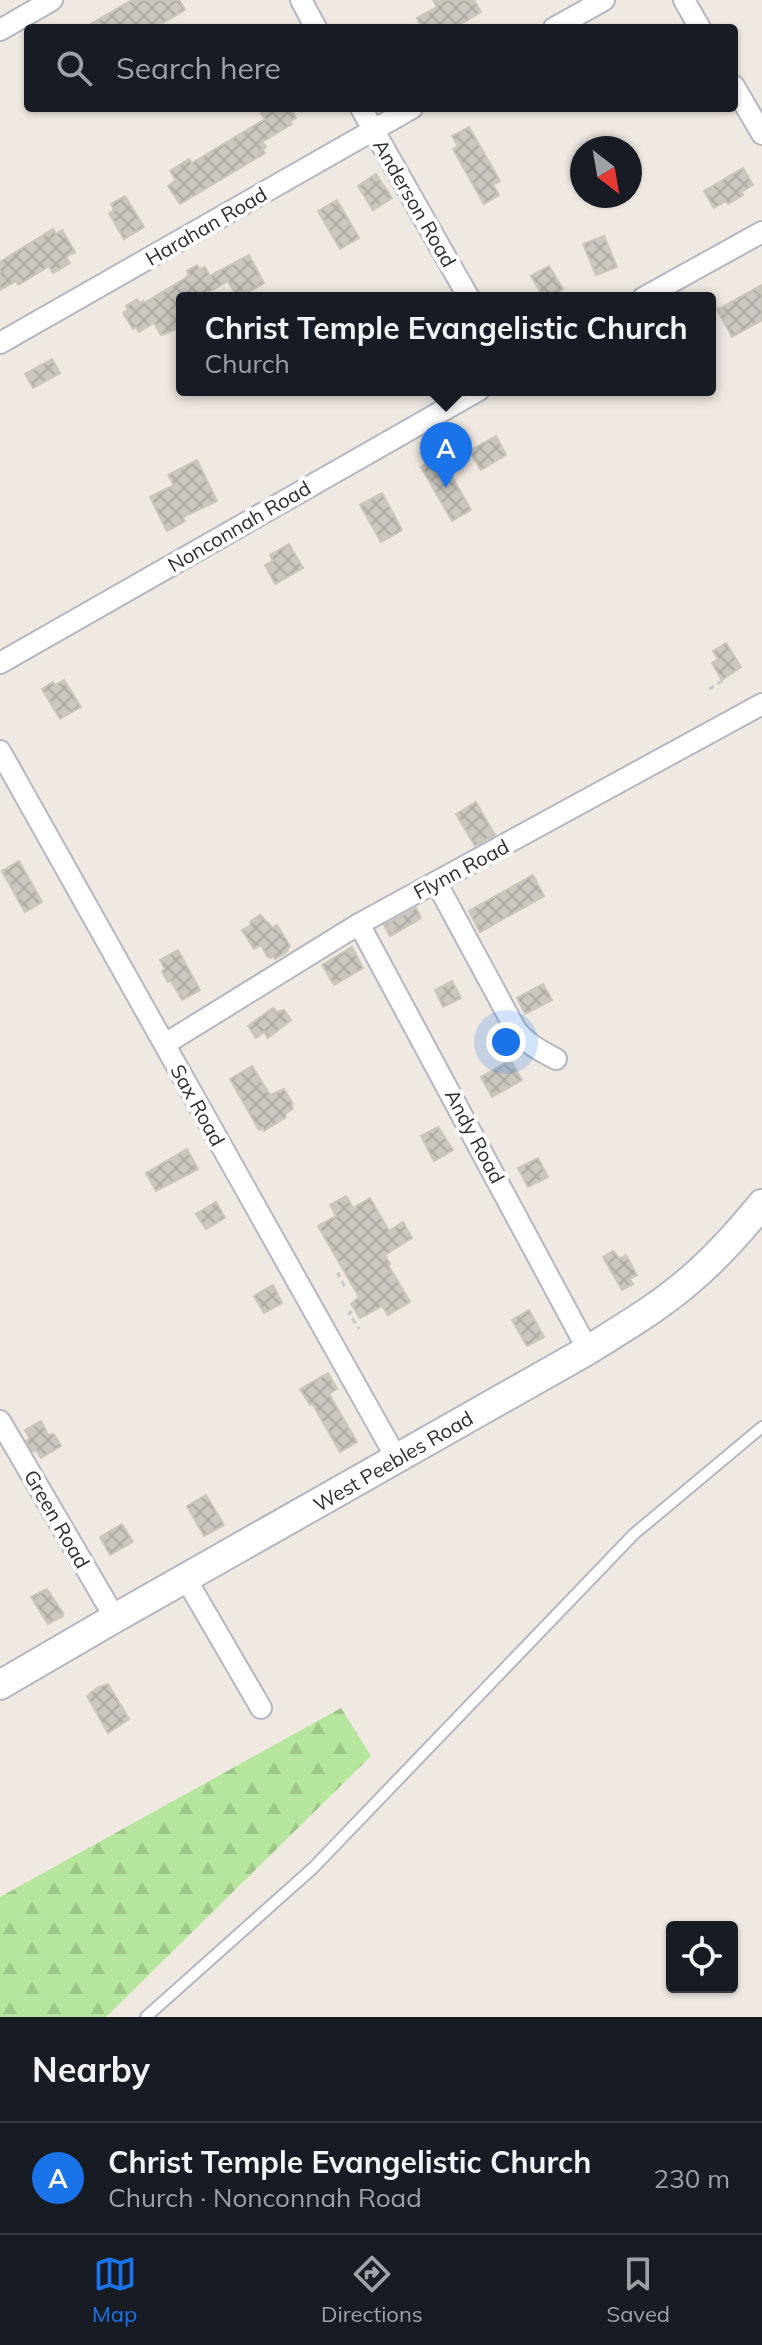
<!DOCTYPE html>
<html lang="en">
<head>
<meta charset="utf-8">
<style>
  body { margin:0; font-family:Mulish,sans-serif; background:#20242c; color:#f1f3f6 }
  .controls { position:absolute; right:24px; bottom:24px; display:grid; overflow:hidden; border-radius:8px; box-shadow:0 2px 6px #0004 }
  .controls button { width:72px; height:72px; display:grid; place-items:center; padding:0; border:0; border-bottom:2px solid #363941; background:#171b24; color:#f1f3f6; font:40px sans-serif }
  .compass { position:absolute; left:570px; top:136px; width:72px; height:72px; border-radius:50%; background:#171b24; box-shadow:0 2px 6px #0004; rotate:149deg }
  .you { position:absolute; left:506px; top:1042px; width:28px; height:28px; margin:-20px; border:6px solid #fff; border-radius:50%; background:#1a73e8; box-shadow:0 0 0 12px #1a73e833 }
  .badge { display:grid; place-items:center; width:52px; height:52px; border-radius:50%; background:#1a73e8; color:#fff; font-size:26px; font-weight:700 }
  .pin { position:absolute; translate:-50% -66px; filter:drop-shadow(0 2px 4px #0008) }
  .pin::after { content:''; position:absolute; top:42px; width:28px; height:24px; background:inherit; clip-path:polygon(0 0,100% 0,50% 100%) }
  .popup { position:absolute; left:176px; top:292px; width:540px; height:104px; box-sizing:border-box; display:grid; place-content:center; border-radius:8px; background:#171b24; filter:drop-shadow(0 2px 6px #0005); font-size:26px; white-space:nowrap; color:#9ea1a6 }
  .popup b { font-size:30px; color:#f1f3f6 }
  .popup::after { content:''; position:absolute; left:50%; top:100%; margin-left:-16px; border:16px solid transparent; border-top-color:#171b24 }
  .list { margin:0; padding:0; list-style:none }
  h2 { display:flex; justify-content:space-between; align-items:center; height:104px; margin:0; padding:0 32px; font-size:34px }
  h2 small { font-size:26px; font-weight:400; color:#9ea1a6 }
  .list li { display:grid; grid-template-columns:52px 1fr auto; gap:24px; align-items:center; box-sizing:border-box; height:112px; padding:0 32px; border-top:2px solid #363941 }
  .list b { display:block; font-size:30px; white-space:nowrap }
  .list p { margin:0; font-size:26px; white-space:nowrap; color:#9ea1a6 }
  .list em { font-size:26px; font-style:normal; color:#9ea1a6 }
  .icon { flex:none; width:44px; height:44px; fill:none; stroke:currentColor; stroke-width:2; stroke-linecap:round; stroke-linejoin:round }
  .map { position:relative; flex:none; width:762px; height:2017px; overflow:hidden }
  .search { position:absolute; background:#171b24; box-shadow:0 2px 6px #0004; left:24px; right:24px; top:24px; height:88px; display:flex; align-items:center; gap:20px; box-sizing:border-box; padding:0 28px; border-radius:8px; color:#9ea1a6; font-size:30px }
  .sheet { height:216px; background:#171b24 }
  nav { display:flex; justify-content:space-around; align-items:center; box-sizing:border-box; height:112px; border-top:2px solid #363941; background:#171b24; font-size:22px; color:#9ea1a6 }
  nav a { display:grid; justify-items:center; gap:4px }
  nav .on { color:#1a73e8 }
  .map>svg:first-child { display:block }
  .forest { fill:url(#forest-firs) }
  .building { fill:url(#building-cross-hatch); stroke:#cbc5ba; stroke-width:2 }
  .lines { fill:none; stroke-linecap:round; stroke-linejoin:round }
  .service-casing { stroke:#b4b7c1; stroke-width:14 }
  .minor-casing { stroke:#b4b7c1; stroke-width:24 }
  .secondary-casing { stroke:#b4b7c1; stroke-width:32 }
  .path { stroke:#c9c9c9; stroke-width:3; stroke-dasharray:6 4; stroke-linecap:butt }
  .service { stroke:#fff; stroke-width:10 }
  .minor { stroke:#fff; stroke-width:20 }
  .secondary { stroke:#fff; stroke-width:28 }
  .labels { text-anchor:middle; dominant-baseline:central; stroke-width:8; stroke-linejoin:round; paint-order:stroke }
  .street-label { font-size:20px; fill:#2e2e2e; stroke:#fff }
</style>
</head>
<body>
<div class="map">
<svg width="762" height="2017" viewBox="0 0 762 2017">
  <defs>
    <pattern id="forest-firs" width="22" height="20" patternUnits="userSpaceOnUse" patternTransform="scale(2)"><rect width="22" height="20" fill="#b6e59e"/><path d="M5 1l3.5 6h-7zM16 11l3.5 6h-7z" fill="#9dc588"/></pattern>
    <pattern id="building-cross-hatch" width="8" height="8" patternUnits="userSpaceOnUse" patternTransform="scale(2)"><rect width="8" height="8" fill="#cbc7bf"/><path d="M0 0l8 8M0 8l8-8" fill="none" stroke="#afaba4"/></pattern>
  </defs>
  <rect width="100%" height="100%" fill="#efe9e1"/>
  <polygon class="forest" points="341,1708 371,1756 106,2017 0,2017 0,1897"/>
  <g class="building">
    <polygon points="132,0 179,0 185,10 154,28 84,28"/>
    <polygon points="433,0 474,0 481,12 454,28 422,28 417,18 437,7"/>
    <polygon points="270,108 291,108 296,118 290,121 292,124 262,142 266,147 262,149 265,153 180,204 168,186 176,180 170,171 189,159 192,163 265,119 261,113"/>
    <polygon points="469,127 500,181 493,185 499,195 484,204 453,149 458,146 452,136"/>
    <polygon points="743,168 753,185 741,192 743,195 728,204 726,201 714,208 704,191"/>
    <polygon points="376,174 392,198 373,210 358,186"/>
    <polygon points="125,196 144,227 124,239 109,213 114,210 111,204"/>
    <polygon points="337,200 359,238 340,249 318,211"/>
    <polygon points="53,229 56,234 62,230 75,252 66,257 70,263 53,273 49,266 18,285 16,281 0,290 0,262"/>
    <polygon points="604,236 617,267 596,275 583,244"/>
    <polygon points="249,255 264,283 245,294 244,291 236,295 228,281 199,298 182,298 182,304 177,307 182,316 182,325 168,333 161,335 154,323 139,332 136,327 133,329 123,313 128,310 126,306 137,299 140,303 143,301 144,303 184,279 189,275 187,271 197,265 200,269 205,267 210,276"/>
    <polygon points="549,266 563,289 557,293 560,298 544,298 531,276"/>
    <polygon points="762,285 762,320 732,337 717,310"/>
    <polygon points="52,359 60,373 33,388 25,374"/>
    <polygon points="496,436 506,455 481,470 469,451"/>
    <polygon points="440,456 471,510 452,521 421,467"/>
    <polygon points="197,460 217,501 183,517 185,521 167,531 150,497 174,485 168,475"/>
    <polygon points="382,493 402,530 381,542 360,505"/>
    <polygon points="289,544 303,568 275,584 265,565 273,561 270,555"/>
    <polygon points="726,643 741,667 722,680 712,663 718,659 713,651"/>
    <polygon points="64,680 81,707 60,719 42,689 53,682 55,685"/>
    <polygon points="476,802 495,835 475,846 456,814"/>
    <polygon points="19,861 42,902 25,912 2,871"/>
    <polygon points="533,875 544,896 480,932 469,911"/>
    <polygon points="416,908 421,918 390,936 384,925"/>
    <polygon points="260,915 273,928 277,925 290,946 287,949 288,951 275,959 274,956 270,958 267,956 261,945 254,949 242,930 251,925 250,922"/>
    <polygon points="352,947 363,968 334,985 322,965"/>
    <polygon points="178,950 200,990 182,1000 171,981 168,982 162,971 165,969 160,960"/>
    <polygon points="452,981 461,998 443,1007 435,990"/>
    <polygon points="543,984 552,1000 525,1014 517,998"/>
    <polygon points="273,1008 277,1012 284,1010 291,1020 268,1038 264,1032 256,1038 248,1026"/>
    <polygon points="510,1060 522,1080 492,1097 481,1077"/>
    <polygon points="252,1066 270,1095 284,1089 293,1104 291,1105 293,1109 285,1114 286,1117 264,1131 263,1128 259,1130 230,1079"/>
    <polygon points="438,1127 453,1150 434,1161 421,1136"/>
    <polygon points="187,1149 198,1169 156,1191 146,1173"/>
    <polygon points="538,1158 548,1177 528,1187 518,1168"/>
    <polygon points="346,1196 353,1208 370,1198 389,1231 403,1222 412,1238 385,1255 390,1264 388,1265 410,1302 388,1315 382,1306 360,1318 351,1304 359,1297 318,1226 336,1216 330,1205"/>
    <polygon points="216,1202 225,1218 206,1229 196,1214"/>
    <polygon points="613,1251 620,1259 626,1255 637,1275 630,1279 633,1284 622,1290 603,1257"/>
    <polygon points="273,1285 282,1303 264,1313 254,1296"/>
    <polygon points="529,1310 544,1337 527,1346 512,1320"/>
    <polygon points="328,1373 337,1389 329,1394 357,1442 340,1452 312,1403 310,1405 300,1389"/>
    <polygon points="41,1421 48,1435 54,1434 61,1446 41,1458 36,1450 33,1452 26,1441 30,1438 25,1430"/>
    <polygon points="206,1495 224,1525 204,1536 187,1506"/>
    <polygon points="122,1524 133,1542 110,1555 100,1537"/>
    <polygon points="47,1589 63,1613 62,1613 63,1616 48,1624 31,1597"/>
    <polygon points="108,1684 129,1719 108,1733 87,1696 97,1688"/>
  </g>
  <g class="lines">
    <defs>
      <polyline id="service" points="146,2017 313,1868 634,1534 762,1427"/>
      <g id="minor">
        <polyline points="301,0 316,28"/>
        <polyline points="684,0 700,28"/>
        <polyline points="554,28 604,0"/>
        <polyline points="0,30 52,0"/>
        <polyline points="734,86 762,134"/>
        <polyline points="361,108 469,298"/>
        <polyline points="643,298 762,232"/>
        <polyline points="0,343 412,108"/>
        <polyline points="0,663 479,390"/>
        <polyline points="0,751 397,1459"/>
        <path d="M 436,882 L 516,1030 C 527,1044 541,1051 556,1059"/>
        <polyline points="359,924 588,1350"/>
        <polyline points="165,1044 359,924 762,704"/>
        <polyline points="0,1421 115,1618"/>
        <polyline points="186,1579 261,1708"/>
      </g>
      <path id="secondary" d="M 0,1685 L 115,1618 L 588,1350 C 623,1328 659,1307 690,1280 C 717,1257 740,1231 762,1204"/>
    </defs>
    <use href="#service" class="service-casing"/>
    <use href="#minor" class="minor-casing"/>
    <use href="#secondary" class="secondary-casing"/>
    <g class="path">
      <polyline points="709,689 725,679"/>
      <polyline points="340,1273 338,1274 346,1289"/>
      <polyline points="352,1311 349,1313 359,1329"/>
    </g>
    <use href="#service" class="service"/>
    <use href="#minor" class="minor"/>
    <use href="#secondary" class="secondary"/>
  </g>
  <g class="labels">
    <g class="street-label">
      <text transform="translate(415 203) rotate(60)">Anderson Road</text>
      <text transform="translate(206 226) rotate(-30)">Harahan Road</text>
      <text transform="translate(239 526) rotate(-30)">Nonconnah Road</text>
      <text transform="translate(461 869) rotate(-28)">Flynn Road</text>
      <text transform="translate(198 1105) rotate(61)">Sax Road</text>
      <text transform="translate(475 1136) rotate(62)">Andy Road</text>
      <text transform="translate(393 1461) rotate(-30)">West Peebles Road</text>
      <text transform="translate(57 1519) rotate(60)">Green Road</text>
    </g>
  </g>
</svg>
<div class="controls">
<button><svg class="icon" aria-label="locate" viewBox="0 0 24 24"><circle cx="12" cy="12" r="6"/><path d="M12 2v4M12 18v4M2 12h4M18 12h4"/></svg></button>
</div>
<svg class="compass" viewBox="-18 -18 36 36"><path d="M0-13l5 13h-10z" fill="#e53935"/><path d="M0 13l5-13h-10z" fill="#9ea1a6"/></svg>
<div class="you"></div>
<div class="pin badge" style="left:446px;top:488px">A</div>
<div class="popup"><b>Christ Temple Evangelistic Church</b>Church</div>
<div class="search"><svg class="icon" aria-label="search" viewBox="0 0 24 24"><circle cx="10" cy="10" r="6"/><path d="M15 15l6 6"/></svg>Search here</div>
</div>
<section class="sheet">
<h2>Nearby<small></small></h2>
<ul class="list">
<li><span class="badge">A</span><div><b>Christ Temple Evangelistic Church</b><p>Church · Nonconnah Road</p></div><em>230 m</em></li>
</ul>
</section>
<nav>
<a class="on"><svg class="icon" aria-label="map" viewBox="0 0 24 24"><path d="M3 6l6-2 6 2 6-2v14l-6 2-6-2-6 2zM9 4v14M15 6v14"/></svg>Map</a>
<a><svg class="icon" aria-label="directions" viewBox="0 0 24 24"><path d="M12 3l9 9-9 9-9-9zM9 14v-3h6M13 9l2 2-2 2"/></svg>Directions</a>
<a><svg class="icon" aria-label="saved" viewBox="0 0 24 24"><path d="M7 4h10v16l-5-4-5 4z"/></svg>Saved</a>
</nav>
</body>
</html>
